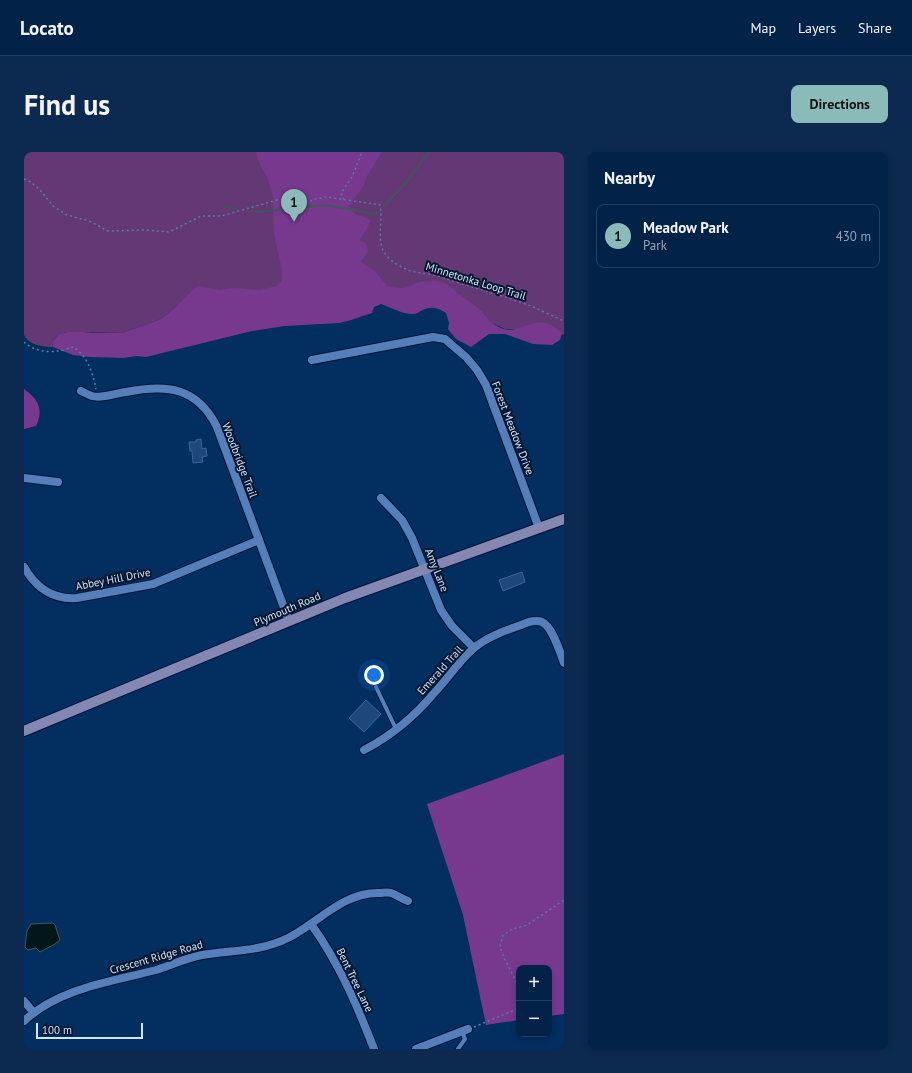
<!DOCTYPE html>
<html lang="en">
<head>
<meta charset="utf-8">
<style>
  body { margin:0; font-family:"PT Sans",sans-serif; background:#0c2a4f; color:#f1f3f6 }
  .controls { position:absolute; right:12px; bottom:12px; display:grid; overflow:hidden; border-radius:8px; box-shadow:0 2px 6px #0003 }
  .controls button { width:36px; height:36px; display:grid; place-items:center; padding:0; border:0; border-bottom:1px solid #233f60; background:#022248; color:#f1f3f6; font:20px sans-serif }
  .scale { position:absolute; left:12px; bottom:10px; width:107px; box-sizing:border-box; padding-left:4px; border:2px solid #d2e5fe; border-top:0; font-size:11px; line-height:14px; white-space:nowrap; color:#d2e5fe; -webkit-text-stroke:3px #07172e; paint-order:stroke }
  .you { position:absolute; left:350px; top:523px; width:14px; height:14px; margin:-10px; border:3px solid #fff; border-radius:50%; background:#1a73e8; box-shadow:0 0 0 6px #1a73e833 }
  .badge { display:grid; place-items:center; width:26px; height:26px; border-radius:50%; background:#8bbbb9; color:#111; font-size:13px; font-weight:700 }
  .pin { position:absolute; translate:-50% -33px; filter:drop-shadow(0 1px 2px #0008) }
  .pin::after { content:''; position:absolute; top:21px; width:14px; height:12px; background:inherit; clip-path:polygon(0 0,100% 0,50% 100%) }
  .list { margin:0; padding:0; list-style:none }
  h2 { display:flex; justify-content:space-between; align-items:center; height:52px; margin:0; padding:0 16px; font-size:17px }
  h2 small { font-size:13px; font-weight:400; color:#96a4b4 }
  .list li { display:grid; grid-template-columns:26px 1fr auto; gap:12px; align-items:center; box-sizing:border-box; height:64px; margin:0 8px 8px; padding:0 8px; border:1px solid #233f60; border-radius:8px }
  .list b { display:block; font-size:15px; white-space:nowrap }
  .list p { margin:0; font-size:13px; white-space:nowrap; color:#96a4b4 }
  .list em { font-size:13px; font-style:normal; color:#96a4b4 }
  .map { position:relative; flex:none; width:540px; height:897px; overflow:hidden; border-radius:8px }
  header { display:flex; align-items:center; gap:24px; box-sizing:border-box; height:56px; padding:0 20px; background:#022248; border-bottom:1px solid #233f60 }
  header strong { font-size:19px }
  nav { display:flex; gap:22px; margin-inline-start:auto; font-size:14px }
  .intro { display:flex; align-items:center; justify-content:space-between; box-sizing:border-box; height:96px; padding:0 24px }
  h1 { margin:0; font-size:28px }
  .button { padding:10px 18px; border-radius:8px; background:#8bbbb9; color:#111; font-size:14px; font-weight:700 }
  main { display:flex; gap:24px; padding:0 24px }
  aside { flex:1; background:#022248; border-radius:8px; box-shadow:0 2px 6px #0003 }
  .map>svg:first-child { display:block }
  .green { fill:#643775 }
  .forest { fill:#77398e }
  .water { fill:#021818; stroke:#40565d }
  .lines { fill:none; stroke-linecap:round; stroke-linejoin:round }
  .stream { stroke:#40565d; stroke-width:2 }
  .building { fill:#1e477b; stroke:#3b659c }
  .lane-casing { stroke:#00153a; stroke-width:5.5 }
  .street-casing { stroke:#00153a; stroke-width:10 }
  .secondary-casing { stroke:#00153a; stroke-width:12 }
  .path { stroke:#5b7ca3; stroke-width:1.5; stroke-dasharray:2 3; stroke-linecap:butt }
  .lane { stroke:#547fb8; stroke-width:4 }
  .street { stroke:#547fb8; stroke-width:8 }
  .secondary { stroke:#8487b1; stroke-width:10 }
  .labels { text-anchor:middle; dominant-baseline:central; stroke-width:4; stroke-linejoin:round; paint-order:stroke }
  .street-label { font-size:11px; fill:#d2e5fe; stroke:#07172e }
</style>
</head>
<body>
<header>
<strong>Locato</strong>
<nav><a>Map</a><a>Layers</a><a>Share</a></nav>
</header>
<div class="intro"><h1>Find us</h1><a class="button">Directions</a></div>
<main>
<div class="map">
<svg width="540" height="897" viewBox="0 0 540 897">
  <rect width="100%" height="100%" fill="#032e60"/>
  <path class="green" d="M 0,0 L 540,0 L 540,183 L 506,173 L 495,177 L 481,177 L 468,171 L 459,161 L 410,149 L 154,153 L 137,167 L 98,181 L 43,180 L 35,182 L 29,189 L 29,195 C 18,195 5,193 0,183 Z"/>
  <g class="forest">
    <path d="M 232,0 L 358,0 L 343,24 L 340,33 L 325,54 L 332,63 L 338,64 L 346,68 C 345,76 339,81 336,88 L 342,92 L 344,99 L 337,110 L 353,121 L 363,134 C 367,135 373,136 378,136 C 383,136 387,133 392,131 C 400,129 412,128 420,131 C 425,133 428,136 432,140 C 439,145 447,150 454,156 C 463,164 468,174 480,177 C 495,181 511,165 525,172 C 530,174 534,178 538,181 L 536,188 L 528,193 L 509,192 L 481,182 L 465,182 L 447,195 L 432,187 L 424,177 L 425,171 L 422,161 C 414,156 407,154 399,158 C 396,159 393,162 390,162 C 381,163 365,155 357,152 L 350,155 L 348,161 L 327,168 L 315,171 L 261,174 L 228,179 L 122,205 L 113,204 L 99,206 L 66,205 L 49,203 L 29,195 L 29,189 L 35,182 L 43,180 L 59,180 L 68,181 L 98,181 L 137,167 L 154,153 L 171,136 L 175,134 L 196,138 L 211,136 L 235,138 L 253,134 L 258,129 L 258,118 L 250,82 L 249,45 L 244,27 L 235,11 Z"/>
    <path d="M 0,237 C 14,247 20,257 12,274 L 0,277 Z"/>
    <polygon points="540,602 540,862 525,864 525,816 495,816 495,868 462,873 439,763 403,652"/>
  </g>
  <polygon class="water" points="29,771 31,773 36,788 31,792 16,800 12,796 4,798 1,795 3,779 7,772"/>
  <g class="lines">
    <g class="stream">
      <polyline points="360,54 384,28 405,0"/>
      <polyline points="201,55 213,57"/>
      <polyline points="226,59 233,60 300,53 353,62 354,60"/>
    </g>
  </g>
  <g class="building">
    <polygon points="177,287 178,297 182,296 183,304 178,305 179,310 169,311 168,299 166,299 165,290 172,290 172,288"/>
    <polygon points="498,420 501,430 479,439 475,428"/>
    <polygon points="342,548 357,562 340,580 325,566"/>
  </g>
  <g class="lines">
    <defs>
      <g id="lane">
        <polyline points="352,535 372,577"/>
        <polyline points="434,897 441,887 438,879"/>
      </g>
      <g id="street">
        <polyline points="288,208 409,185 421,187 429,194 442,205 453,218 462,233 515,376"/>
        <path d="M 57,239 C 61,241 65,243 68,244 C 78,247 92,241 102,240 C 143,232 173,235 193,275 L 265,469"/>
        <polyline points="0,326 34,330"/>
        <polyline points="357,346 378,368 388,386 417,458 428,474 450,496"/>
        <path d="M 0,415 C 12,436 29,448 53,446 L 129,432 L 235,388"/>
        <path d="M 340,598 C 367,584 391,564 411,540 C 424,526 435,509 450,496 C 465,483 487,477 505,470 C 509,469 513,468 518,470 C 528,474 536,500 540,511"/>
        <path d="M 287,772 C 315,811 333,853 350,897"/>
        <polyline points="0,849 10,861"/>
        <path d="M 0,869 C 35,836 87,830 132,818 C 147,813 162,806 178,803 C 207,798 236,800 264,786 C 294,771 319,740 355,741 C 359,741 364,740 367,741 C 373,743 378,747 384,749"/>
        <polyline points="392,897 444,877"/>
      </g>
      <polyline id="secondary" points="0,579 321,446 540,367"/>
    </defs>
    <use href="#lane" class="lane-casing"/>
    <use href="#street" class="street-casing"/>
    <use href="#secondary" class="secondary-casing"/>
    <g class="path">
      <path d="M 0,27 L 7,30 L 16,38 L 29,54 L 43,63 L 65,69 L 84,79 L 122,78 L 145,80 L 177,64 L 197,64 L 253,48 L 270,48 L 282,51 L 291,47 L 303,45 L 356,53 C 359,67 353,85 359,98 C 363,107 373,113 382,117 C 393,122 406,121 417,125 C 442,134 468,140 493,149 C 509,154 524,162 540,169"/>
      <polyline points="320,48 317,41 328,25 338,0"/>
      <path d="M 0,190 C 8,198 22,201 33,199 C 39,199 44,196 49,195 C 63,203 69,221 72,237"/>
      <polyline points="495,835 480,806 476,794 479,783 489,777 503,773 540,748"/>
      <polyline points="450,875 493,857 495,854"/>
    </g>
    <use href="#lane" class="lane"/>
    <use href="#street" class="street"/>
    <use href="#secondary" class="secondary"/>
  </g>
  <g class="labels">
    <g class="street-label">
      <text transform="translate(452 129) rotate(17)">Minnetonka Loop Trail</text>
      <text transform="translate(489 276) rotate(69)">Forest Meadow Drive</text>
      <text transform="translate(216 308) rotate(69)">Woodbridge Trail</text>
      <text transform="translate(413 418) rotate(68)">Amy Lane</text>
      <text transform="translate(89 427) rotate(-11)">Abbey Hill Drive</text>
      <text transform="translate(263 457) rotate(-23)">Plymouth Road</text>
      <text transform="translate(416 518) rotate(-48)">Emerald Trail</text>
      <text transform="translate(132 805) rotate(-16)">Crescent Ridge Road</text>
      <text transform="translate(331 828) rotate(64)">Bent Tree Lane</text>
    </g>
  </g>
</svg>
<div class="controls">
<button>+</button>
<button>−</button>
</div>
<div class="scale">100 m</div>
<div class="you"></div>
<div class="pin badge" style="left:270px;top:70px">1</div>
</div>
<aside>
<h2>Nearby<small></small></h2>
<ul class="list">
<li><span class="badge">1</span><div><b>Meadow Park</b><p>Park</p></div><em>430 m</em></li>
</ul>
</aside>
</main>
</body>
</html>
